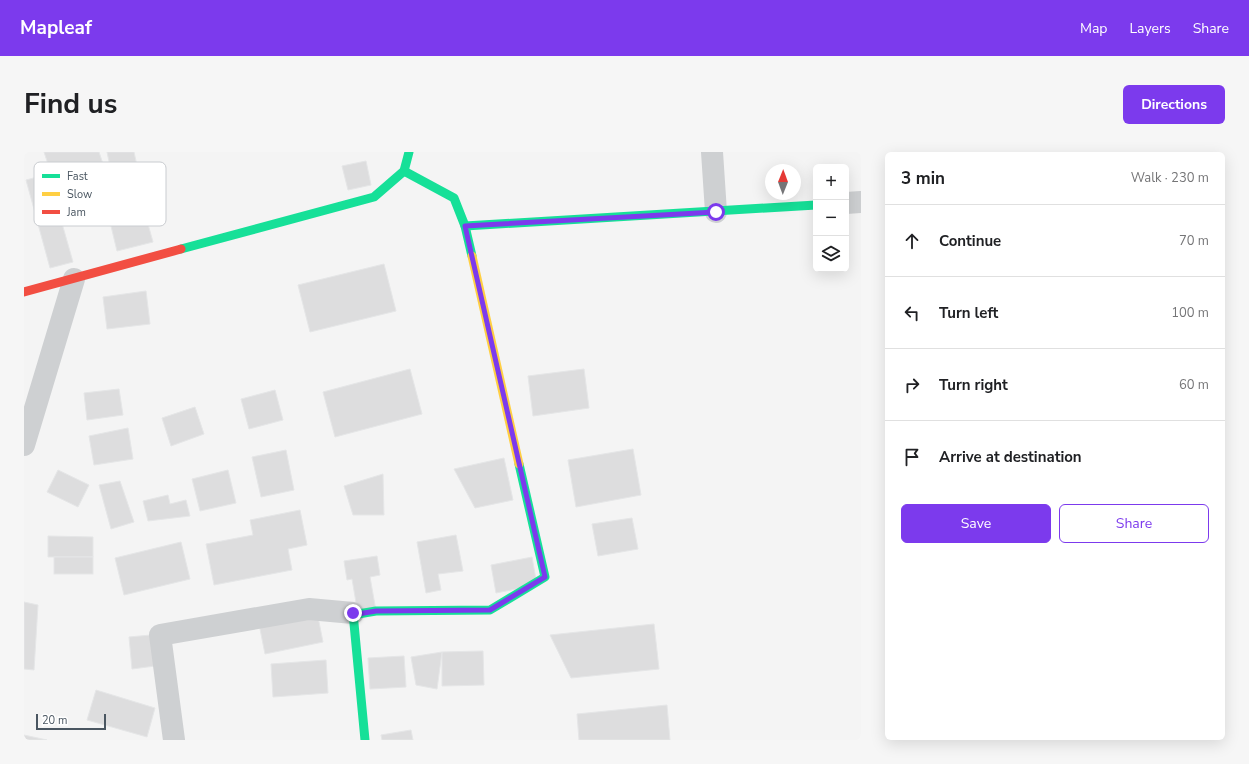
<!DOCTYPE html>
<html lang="en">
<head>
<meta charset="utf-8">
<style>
  body { margin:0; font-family:"Nunito Sans",sans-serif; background:#f6f6f6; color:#202124 }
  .controls { position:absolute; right:12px; top:12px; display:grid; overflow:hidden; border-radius:6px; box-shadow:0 4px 16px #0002 }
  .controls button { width:36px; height:36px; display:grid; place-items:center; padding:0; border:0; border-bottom:1px solid #e0e0e0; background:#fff; color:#202124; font:20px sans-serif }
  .compass { position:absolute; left:741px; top:12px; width:36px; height:36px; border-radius:50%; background:#fff; box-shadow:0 4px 16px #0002; rotate:1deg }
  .scale { position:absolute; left:12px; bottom:10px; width:70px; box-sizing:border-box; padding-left:4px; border:2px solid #4a5661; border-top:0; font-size:11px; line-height:14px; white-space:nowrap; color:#4a5661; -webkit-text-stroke:3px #fff; paint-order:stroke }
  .stop { position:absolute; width:12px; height:12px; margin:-9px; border:3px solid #7c3aed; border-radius:50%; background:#fff }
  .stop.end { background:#7c3aed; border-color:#fff; box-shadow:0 1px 4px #0008 }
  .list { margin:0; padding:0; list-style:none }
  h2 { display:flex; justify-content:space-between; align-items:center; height:52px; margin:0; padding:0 16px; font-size:17px }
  h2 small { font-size:13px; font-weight:400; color:#757577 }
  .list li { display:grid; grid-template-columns:26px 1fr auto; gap:12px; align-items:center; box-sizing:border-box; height:72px; padding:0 16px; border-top:1px solid #e0e0e0 }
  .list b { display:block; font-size:15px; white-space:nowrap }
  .list em { font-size:13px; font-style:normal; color:#757577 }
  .actions { display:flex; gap:8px; padding:12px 16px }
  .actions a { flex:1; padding:9px 0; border:1px solid #7c3aed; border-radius:6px; text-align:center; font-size:14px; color:#7c3aed }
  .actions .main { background:#7c3aed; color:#fff }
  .icon { flex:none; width:22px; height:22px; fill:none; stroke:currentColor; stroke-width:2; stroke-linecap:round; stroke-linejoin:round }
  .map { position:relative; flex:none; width:837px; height:588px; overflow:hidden; border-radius:6px }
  header { display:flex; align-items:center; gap:24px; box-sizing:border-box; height:56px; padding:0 20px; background:#7c3aed; color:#fff }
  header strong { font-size:19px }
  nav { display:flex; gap:22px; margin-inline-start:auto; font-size:14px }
  .intro { display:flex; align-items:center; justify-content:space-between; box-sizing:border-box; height:96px; padding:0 24px }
  h1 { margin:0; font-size:28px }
  .button { padding:10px 18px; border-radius:6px; background:#7c3aed; color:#fff; font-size:14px; font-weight:700 }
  main { display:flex; gap:24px; padding:0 24px }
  aside { flex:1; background:#fff; border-radius:6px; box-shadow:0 4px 16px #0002 }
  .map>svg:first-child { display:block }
  .building { fill:#ddddde; stroke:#e5e6e7 }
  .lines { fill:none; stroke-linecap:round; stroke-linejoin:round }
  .street { stroke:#ced0d2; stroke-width:22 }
  .fast { stroke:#16e098; stroke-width:9 }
  .slow { stroke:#ffcf43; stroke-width:9 }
  .jam { stroke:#f24e42; stroke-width:9 }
  .route { stroke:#7c3aed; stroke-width:5 }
  .key { fill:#fff; stroke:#c9ccd0; stroke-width:1 }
  .key-label { font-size:11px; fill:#4a5661 }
</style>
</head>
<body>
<header>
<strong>Mapleaf</strong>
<nav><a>Map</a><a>Layers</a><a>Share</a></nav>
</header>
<div class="intro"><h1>Find us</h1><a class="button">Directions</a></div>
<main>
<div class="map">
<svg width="837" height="588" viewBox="0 0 837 588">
  <rect width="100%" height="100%" fill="#f4f4f4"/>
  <g class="building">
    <polygon points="20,0 75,0 85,30 35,46"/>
    <polygon points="83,0 110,0 114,18 88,24"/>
    <polygon points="342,9 347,33 324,38 318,14"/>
    <polygon points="24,22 49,110 26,116 2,28"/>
    <polygon points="122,65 129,90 93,99 87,74"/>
    <polygon points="360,112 372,159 286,180 274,133"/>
    <polygon points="122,139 126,172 83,177 79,145"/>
    <polygon points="386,217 398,262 311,285 299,240"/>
    <polygon points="560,217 565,256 509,264 504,224"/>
    <polygon points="95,237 99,263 63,268 60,241"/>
    <polygon points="251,238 259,268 225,277 217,247"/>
    <polygon points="171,255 180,282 147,294 138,266"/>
    <polygon points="104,276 109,307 70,313 65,284"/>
    <polygon points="609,297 617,343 552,355 544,308"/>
    <polygon points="262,298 270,338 237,345 228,305"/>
    <polygon points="480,306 489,348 451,356 430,317"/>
    <polygon points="34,318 65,333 54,355 23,340"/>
    <polygon points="204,318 212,351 176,359 168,327"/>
    <polygon points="359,322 360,363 329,363 320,334"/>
    <polygon points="96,329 110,370 87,377 75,333"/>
    <polygon points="144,343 146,352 162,348 166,364 124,369 119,349"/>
    <polygon points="276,358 283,393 264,397 268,418 190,433 182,392 229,383 226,368"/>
    <polygon points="608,366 614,397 574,404 568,372"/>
    <polygon points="432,383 439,419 414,422 417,438 402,441 393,390"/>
    <polygon points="24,384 69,385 69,405 24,405"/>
    <polygon points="157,390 166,427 100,443 91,406"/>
    <polygon points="353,404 356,423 346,425 352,459 334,462 328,427 323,428 320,409"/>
    <rect x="30" y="405" width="39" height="17"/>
    <polygon points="508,405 513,433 472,441 467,413"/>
    <polygon points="0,450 14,453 10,518 0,517"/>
    <polygon points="293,460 299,490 241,502 235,472"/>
    <polygon points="630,472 635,517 547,526 526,483"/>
    <polygon points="127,483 131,514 108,517 105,485"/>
    <polygon points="459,499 460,533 418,534 418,500"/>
    <polygon points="418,500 413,537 392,533 387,505"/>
    <polygon points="380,504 382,535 346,537 344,506"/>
    <polygon points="302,508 304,541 249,545 247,512"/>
    <polygon points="72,538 131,556 123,585 63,568"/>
    <polygon points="643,553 646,588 555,588 553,562"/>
    <polygon points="387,578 389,588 358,588 357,583"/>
    <polygon points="0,583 23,588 0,588"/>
  </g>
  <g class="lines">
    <g class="street">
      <polyline points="688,0 692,60"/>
      <polyline points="822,51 837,50"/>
      <polyline points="0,293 50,127"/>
      <polyline points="150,588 136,483 285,457 329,461"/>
    </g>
    <g class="fast">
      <polyline points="380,19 430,46 441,74 448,104"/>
      <polyline points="441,74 792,53"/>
      <polyline points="157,97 350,45 380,19 385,0"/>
      <polyline points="341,588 329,461 334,462 352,459 466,458 521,425 495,312"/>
    </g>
    <polyline class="slow" points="448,104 495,312"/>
    <polyline class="jam" points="0,140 157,97"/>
  </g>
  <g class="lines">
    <polyline class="route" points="329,461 334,462 352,459 466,458 521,425 441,74 692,60"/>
  </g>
  <rect x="10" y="10" width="132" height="64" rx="6" class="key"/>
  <rect x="18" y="22" width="18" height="4" fill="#16e098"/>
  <rect x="18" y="40" width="18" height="4" fill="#ffcf43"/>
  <rect x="18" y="58" width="18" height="4" fill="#f24e42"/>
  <g class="key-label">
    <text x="43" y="28">Fast</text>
    <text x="43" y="46">Slow</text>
    <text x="43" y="64">Jam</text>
  </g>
</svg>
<div class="controls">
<button>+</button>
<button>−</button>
<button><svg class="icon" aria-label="layers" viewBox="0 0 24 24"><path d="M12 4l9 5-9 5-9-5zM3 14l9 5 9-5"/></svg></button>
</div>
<svg class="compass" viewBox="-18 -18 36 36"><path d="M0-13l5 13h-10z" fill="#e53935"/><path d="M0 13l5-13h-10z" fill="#757577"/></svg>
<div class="scale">20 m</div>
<div class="stop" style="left:692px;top:60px"></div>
<div class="stop end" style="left:329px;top:461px"></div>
</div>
<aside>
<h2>3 min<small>Walk · 230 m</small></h2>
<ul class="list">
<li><svg class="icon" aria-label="ahead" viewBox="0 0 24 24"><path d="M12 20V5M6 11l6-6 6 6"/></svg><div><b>Continue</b></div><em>70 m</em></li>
<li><svg class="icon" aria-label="left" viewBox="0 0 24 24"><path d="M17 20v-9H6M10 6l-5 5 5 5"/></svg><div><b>Turn left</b></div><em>100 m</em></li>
<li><svg class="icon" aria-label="right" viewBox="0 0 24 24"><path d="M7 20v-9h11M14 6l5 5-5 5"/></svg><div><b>Turn right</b></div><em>60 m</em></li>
<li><svg class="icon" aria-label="arrive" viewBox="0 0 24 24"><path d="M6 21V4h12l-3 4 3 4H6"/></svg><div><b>Arrive at destination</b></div></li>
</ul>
<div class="actions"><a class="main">Save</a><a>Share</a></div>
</aside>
</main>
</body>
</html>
